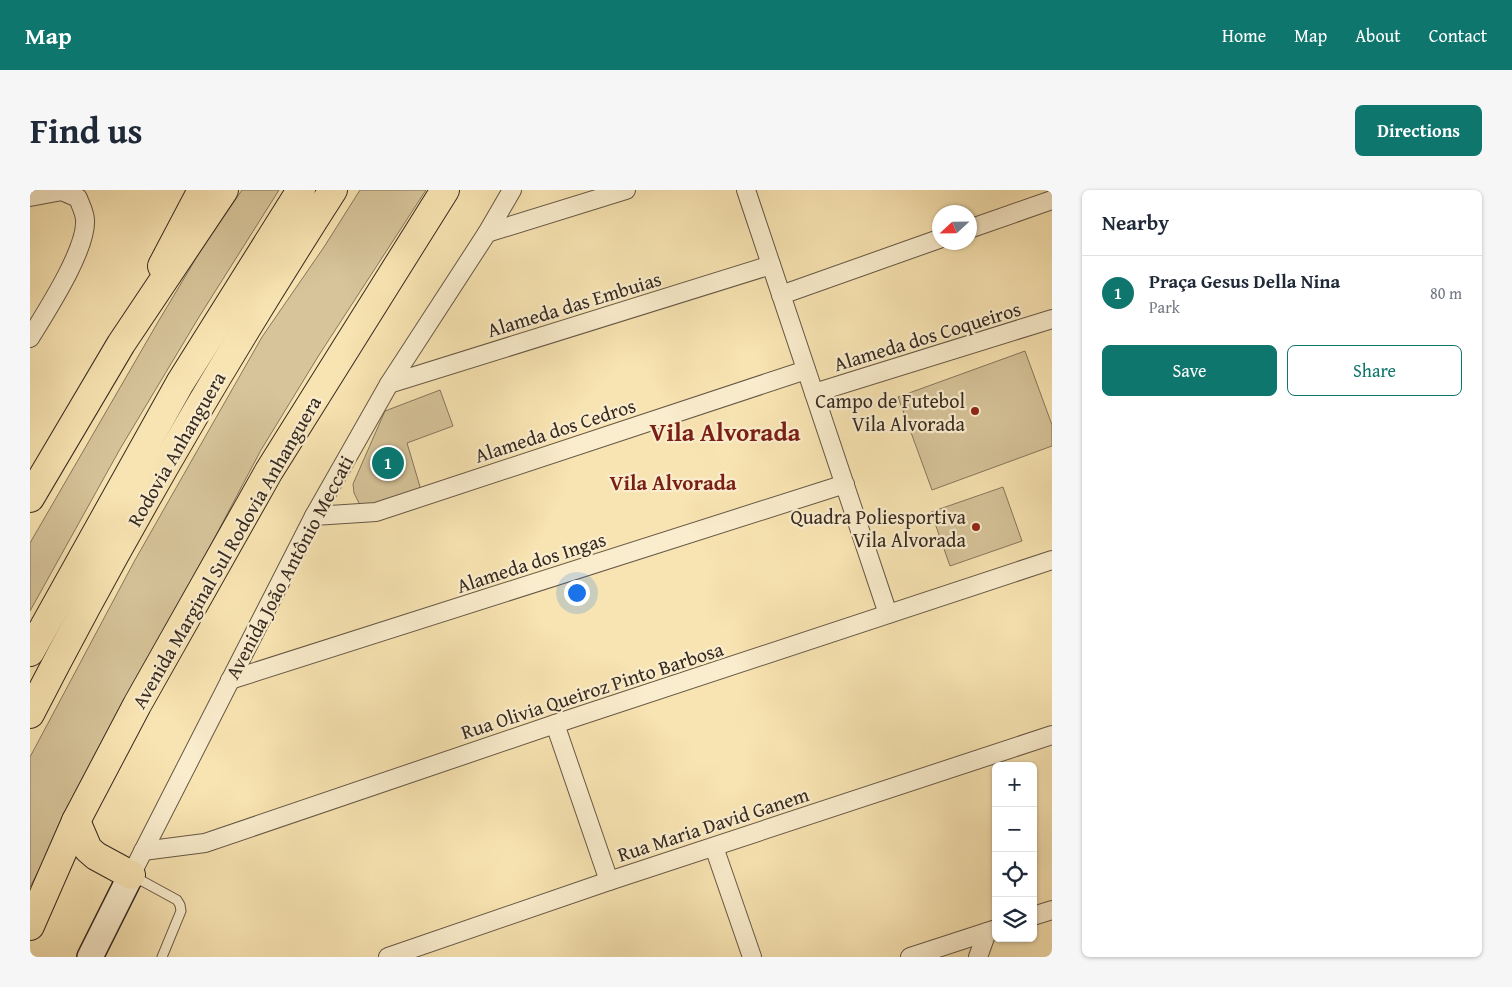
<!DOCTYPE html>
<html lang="en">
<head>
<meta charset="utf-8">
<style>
  body { margin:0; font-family:"Gentium Book Plus",serif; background:#f6f6f7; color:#1f2937 }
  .controls { position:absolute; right:15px; bottom:15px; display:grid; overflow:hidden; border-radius:8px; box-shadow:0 1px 4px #0004 }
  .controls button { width:45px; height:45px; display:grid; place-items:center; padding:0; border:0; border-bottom:1px solid #e0e1e3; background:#fff; color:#1f2937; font:25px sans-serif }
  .compass { position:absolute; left:902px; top:15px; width:45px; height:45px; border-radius:50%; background:#fff; box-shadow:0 1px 4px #0004; rotate:248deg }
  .you { position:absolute; left:546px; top:402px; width:18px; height:18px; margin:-12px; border:4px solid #fff; border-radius:50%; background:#1a73e8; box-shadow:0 0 0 8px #1a73e833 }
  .badge { display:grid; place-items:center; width:32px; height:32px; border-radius:50%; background:#0f766e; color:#fff; font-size:16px; font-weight:700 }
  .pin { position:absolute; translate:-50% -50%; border:2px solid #fff; box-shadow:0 1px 5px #0006 }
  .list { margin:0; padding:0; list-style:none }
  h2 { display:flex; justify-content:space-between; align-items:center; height:65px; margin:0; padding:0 20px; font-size:21px }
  h2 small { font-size:16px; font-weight:400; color:#747a83 }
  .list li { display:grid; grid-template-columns:32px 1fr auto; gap:15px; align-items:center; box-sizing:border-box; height:75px; padding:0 20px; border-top:1px solid #e0e1e3 }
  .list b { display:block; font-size:19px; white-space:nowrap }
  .list p { margin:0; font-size:16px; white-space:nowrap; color:#747a83 }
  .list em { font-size:16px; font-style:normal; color:#747a83 }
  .actions { display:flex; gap:10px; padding:15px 20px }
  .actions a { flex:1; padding:11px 0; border:1px solid #0f766e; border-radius:8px; text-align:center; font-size:18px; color:#0f766e }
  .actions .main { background:#0f766e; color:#fff }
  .icon { flex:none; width:28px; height:28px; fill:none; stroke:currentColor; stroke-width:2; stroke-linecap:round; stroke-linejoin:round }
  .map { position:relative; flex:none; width:1022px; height:767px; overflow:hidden; border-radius:8px }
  header { display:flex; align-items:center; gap:30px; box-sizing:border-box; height:70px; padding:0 25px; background:#0f766e; color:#fff }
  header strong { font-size:24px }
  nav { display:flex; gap:28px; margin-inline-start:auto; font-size:18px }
  .intro { display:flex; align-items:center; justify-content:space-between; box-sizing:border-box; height:120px; padding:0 30px }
  h1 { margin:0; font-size:35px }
  .button { padding:12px 22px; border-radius:8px; background:#0f766e; color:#fff; font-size:18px; font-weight:700 }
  main { display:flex; gap:30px; padding:0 30px }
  aside { flex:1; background:#fff; border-radius:8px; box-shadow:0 1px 4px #0004 }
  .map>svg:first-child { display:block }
  .green { fill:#d7c49a; stroke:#86775e }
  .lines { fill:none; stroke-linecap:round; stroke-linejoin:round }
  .service-casing { stroke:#665846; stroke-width:11 }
  .minor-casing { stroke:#665846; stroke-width:20 }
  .secondary-casing { stroke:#362a22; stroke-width:28 }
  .primary-casing { stroke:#362a22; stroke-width:30 }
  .trunk-casing { stroke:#362a22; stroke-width:30 }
  .motorway-casing { stroke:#362a22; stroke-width:30 }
  .service { stroke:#faedcd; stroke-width:9 }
  .minor { stroke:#faedcd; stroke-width:18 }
  .secondary { stroke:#faedcd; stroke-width:25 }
  .primary { stroke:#f8e4b2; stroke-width:28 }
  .trunk { stroke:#f8e4b2; stroke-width:28 }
  .motorway { stroke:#f8e4b2; stroke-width:28 }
  .poi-dot { fill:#8f2418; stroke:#faedcd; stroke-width:2 }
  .labels { text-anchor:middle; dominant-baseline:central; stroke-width:4.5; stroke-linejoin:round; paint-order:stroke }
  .street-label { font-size:20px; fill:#362a22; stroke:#faedcd }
  .poi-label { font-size:20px; fill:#362a22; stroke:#faedcd; text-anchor:end }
  .neighbourhood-label { font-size:21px; font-weight:bold; fill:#7a1f14; stroke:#faedcd }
  .district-label { font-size:25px; font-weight:bold; fill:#7a1f14; stroke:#faedcd }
</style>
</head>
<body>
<header>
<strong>Map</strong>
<nav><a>Home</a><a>Map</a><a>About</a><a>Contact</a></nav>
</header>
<div class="intro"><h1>Find us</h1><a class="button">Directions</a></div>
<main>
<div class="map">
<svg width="1022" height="767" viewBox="0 0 1022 767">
  <rect width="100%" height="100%" fill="#f8e4b2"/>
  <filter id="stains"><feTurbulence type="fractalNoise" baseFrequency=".004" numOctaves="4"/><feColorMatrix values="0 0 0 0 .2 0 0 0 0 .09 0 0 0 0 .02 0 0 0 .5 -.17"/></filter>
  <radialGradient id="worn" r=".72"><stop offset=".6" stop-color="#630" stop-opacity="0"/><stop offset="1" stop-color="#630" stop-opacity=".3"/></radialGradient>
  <g class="green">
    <polygon points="212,0 249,0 169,127 90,259 0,421 0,353 128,132 168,65"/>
    <polygon points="330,0 396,0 289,165 231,260 0,697 0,567 105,370 232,147 294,57"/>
    <polygon points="995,161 1022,235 1022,256 902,300 868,207"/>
    <polygon points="410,200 423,236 377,253 391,300 342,317 331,317 324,303 323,294 355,221"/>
    <polygon points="973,297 992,351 920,376 901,322"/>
  </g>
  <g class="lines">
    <defs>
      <polyline id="service" points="103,686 147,710 150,715 151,721 132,767"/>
      <g id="minor">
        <polyline points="716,0 858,424"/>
        <path d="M 0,7 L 32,1 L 48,8 C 50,14 55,23 55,30 C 57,59 16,122 0,148"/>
        <polyline points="939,39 1022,10"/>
        <polyline points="457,43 596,0"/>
        <polyline points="751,105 909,49"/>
        <polyline points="359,194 741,75"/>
        <polyline points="784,203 1022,129"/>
        <polyline points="284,326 346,322 776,180"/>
        <polyline points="200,490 815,294"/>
        <polyline points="525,534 579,691"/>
        <polyline points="684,657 722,767"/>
        <polyline points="113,661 175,653 525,534 1022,370"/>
        <polyline points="101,685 284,326 359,194 457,43 482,0"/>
        <polyline points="1003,726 1022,720"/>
        <polyline points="358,767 579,691 1022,545"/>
        <polyline points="880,767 966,739"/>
        <polyline points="948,767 957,742"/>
      </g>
      <polyline id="secondary" points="60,767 101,685"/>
      <polyline id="primary" points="132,76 172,0"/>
      <g id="trunk">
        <polyline points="0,308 91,154 194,0"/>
        <polyline points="46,631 58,659 66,666 101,685"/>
        <polyline points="0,736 46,631 107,515 239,281 415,0"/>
      </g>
      <g id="motorway">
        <polyline points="0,462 150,193 271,0"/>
        <path d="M 0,524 C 92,344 194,170 303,0"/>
      </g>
    </defs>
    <use href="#service" class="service-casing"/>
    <use href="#minor" class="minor-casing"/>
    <use href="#secondary" class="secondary-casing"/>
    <use href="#primary" class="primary-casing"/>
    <use href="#trunk" class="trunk-casing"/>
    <use href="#motorway" class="motorway-casing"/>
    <use href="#service" class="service"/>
    <use href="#minor" class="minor"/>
    <use href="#secondary" class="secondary"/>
    <use href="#primary" class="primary"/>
    <use href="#trunk" class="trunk"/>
    <use href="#motorway" class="motorway"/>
  </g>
  <g class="poi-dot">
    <circle cx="945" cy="221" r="5"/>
    <circle cx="946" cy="337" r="5"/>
  </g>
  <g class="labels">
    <g class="street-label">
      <text transform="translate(544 114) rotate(-17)">Alameda das Embuias</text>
      <text transform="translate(897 146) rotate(-17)">Alameda dos Coqueiros</text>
      <text transform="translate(525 240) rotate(-18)">Alameda dos Cedros</text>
      <text transform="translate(146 259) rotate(-60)">Rodovia Anhanguera</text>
      <text transform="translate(196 362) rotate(-60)">Avenida Marginal Sul Rodovia Anhanguera</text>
      <text transform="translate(501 372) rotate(-18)">Alameda dos Ingas</text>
      <text transform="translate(259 377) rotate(-62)">Avenida João Antônio Meccati</text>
      <text transform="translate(562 500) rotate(-18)">Rua Olivia Queiroz Pinto Barbosa</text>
      <text transform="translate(683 634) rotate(-18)">Rua Maria David Ganem</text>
    </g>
    <g class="poi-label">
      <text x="935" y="210">Campo de Futebol<tspan x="935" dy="23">Vila Alvorada</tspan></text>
      <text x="936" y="326">Quadra Poliesportiva<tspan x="936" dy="23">Vila Alvorada</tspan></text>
    </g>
    <g class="neighbourhood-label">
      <text x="643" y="292">Vila Alvorada</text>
    </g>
    <g class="district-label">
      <text x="695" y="242">Vila Alvorada</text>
    </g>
  </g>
  <rect width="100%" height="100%" filter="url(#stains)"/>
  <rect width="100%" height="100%" fill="url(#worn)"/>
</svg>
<div class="controls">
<button>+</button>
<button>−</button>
<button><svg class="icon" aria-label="locate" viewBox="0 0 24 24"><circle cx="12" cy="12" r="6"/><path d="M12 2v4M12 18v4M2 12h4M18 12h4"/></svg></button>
<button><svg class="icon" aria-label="layers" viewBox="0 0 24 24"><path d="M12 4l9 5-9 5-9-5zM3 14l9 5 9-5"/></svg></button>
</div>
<svg class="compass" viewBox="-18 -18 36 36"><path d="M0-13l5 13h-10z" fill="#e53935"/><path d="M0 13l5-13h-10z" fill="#747a83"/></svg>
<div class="you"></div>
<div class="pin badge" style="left:358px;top:273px">1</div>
</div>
<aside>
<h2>Nearby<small></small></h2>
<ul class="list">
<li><span class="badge">1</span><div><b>Praça Gesus Della Nina</b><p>Park</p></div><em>80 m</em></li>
</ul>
<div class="actions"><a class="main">Save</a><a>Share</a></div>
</aside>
</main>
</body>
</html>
